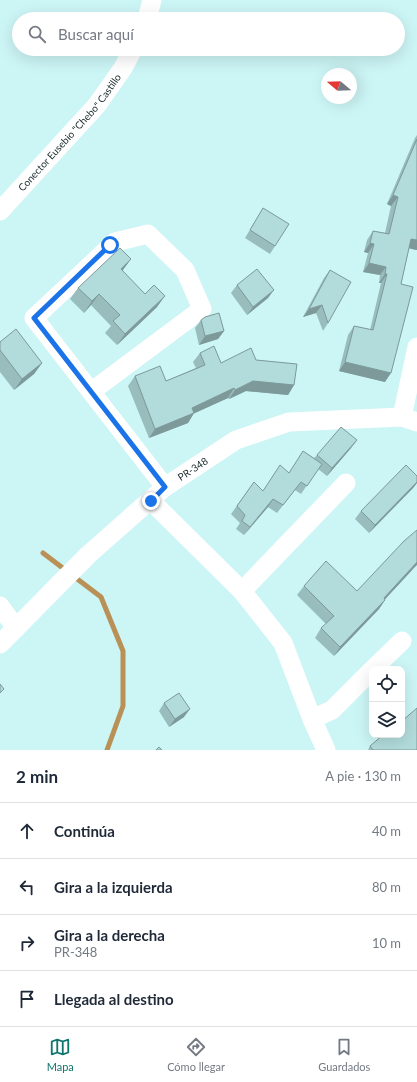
<!DOCTYPE html>
<html lang="es">
<head>
<meta charset="utf-8">
<style>
  body { margin:0; font-family:Lato,sans-serif; background:#f6f6f7; color:#1f2937 }
  .controls { position:absolute; right:12px; bottom:12px; display:grid; overflow:hidden; border-radius:8px; box-shadow:0 4px 16px #0002 }
  .controls button { width:36px; height:36px; display:grid; place-items:center; padding:0; border:0; border-bottom:1px solid #e0e1e3; background:#fff; color:#1f2937; font:20px sans-serif }
  .compass { position:absolute; left:321px; top:68px; width:36px; height:36px; border-radius:50%; background:#fff; box-shadow:0 4px 16px #0002; rotate:289deg }
  .stop { position:absolute; width:12px; height:12px; margin:-9px; border:3px solid #1a73e8; border-radius:50%; background:#fff }
  .stop.end { background:#1a73e8; border-color:#fff; box-shadow:0 1px 4px #0008 }
  .list { margin:0; padding:0; list-style:none }
  h2 { display:flex; justify-content:space-between; align-items:center; height:52px; margin:0; padding:0 16px; font-size:17px }
  h2 small { font-size:13px; font-weight:400; color:#747a83 }
  .list li { display:grid; grid-template-columns:26px 1fr auto; gap:12px; align-items:center; box-sizing:border-box; height:56px; padding:0 16px; border-top:1px solid #e0e1e3 }
  .list b { display:block; font-size:15px; white-space:nowrap }
  .list p { margin:0; font-size:13px; white-space:nowrap; color:#747a83 }
  .list em { font-size:13px; font-style:normal; color:#747a83 }
  .icon { flex:none; width:22px; height:22px; fill:none; stroke:currentColor; stroke-width:2; stroke-linecap:round; stroke-linejoin:round }
  .map { position:relative; flex:none; width:417px; height:750px; overflow:hidden }
  .search { position:absolute; background:#fff; box-shadow:0 4px 16px #0002; left:12px; right:12px; top:12px; height:44px; display:flex; align-items:center; gap:10px; box-sizing:border-box; padding:0 14px; border-radius:22px; color:#747a83; font-size:15px }
  .sheet { height:276px; background:#fff }
  nav { display:flex; justify-content:space-around; align-items:center; box-sizing:border-box; height:56px; border-top:1px solid #e0e1e3; background:#fff; font-size:11px; color:#747a83 }
  nav a { display:grid; justify-items:center; gap:2px }
  nav .on { color:#0f766e }
  .map>svg:first-child { display:block }
  .lines { fill:none; stroke-linecap:round; stroke-linejoin:round }
  .stream { stroke:#b99055; stroke-width:5 }
  .minor { stroke:#fff; stroke-width:19 }
  .wall { fill:#99bcbc }
  .shaded-wall { fill:#7d9999 }
  .building { fill:#b2dbdb; stroke:#7d9999 }
  .route { stroke:#1a73e8; stroke-width:5 }
  .labels { text-anchor:middle; dominant-baseline:central; stroke-width:3; stroke-linejoin:round; paint-order:stroke }
  .street-label { font-size:10px; fill:#203030; stroke:#fff }
</style>
</head>
<body>
<div class="map">
<svg width="417" height="750" viewBox="0 0 417 750">
  <rect width="100%" height="100%" fill="#ccf5f5"/>
  <g class="lines">
    <polyline class="stream" points="43,553 101,597 123,651 123,706 107,750"/>
    <g class="minor">
      <polyline points="147,19 152,0"/>
      <path id="s1" d="M 0,211 L 97,105 L 123,68 L 133,49"/>
      <polyline points="92,391 202,309 185,270 148,234 115,242 34,318 165,487"/>
      <polyline points="402,417 417,347"/>
      <polyline points="151,501 242,591 283,643 312,719 326,750"/>
      <polyline points="242,591 346,483"/>
      <polyline points="0,606 16,628"/>
      <path id="s2" d="M 0,644 L 88,555 L 165,487 L 236,440 L 289,422 L 402,417 L 417,422"/>
      <polyline points="373,669 402,641"/>
      <polyline points="312,719 332,710 372,670"/>
    </g>
  </g>
  <g class="wall">
    <polygon points="417,135 417,250 416,250 409,248 401,284 385,382 339,371 348,335 354,326 370,330 381,283 379,283 380,275 363,272 368,253 364,252 367,240 373,231 385,233 391,206 387,204 415,138"/>
    <polygon points="263,208 275,246 270,254 245,238"/>
    <polygon points="330,270 328,323 323,331 316,313 303,317 324,278"/>
    <polygon points="122,271 157,307 117,345 105,333 111,326 91,305 84,313 70,299 78,288"/>
    <polygon points="237,285 268,298 247,315 231,293"/>
    <polygon points="201,320 224,331 218,339 199,345 195,328"/>
    <polygon points="0,342 42,363 34,374 14,390 0,372"/>
    <polygon points="200,353 221,363 256,360 294,385 288,395 246,391 229,399 228,398 194,413 188,423 149,438 128,386 135,376 166,381 196,368 193,362"/>
    <polygon points="357,440 351,448 327,476 318,469 301,494 295,490 277,513 268,507 244,535 236,529 240,523 231,514 254,482 263,491 289,473 303,451 314,458 317,455"/>
    <polygon points="414,487 369,533 355,519 361,511"/>
    <polygon points="413,569 385,599 385,600 379,609 334,656 315,638 321,628 326,624 297,595 304,586 357,591"/>
    <polygon points="164,703 184,717 169,727 159,711"/>
    <polygon points="402,735 417,750 368,750 370,746"/>
  </g>
  <g class="shaded-wall">
    <polygon points="393,195 398,197 391,206 387,204"/>
    <polygon points="411,239 417,240 417,250 416,250 404,247"/>
    <polygon points="370,243 374,244 368,253 364,252"/>
    <polygon points="131,259 123,270 113,280 121,269"/>
    <polygon points="369,263 386,267 380,275 363,272"/>
    <polygon points="385,274 387,274 381,283 379,283"/>
    <polygon points="274,290 268,298 247,315 253,307"/>
    <polygon points="99,294 91,305 84,313 92,301"/>
    <polygon points="165,296 157,307 117,345 125,334"/>
    <polygon points="322,305 316,313 303,317 309,309"/>
    <polygon points="224,331 218,339 199,345 205,336"/>
    <polygon points="345,362 391,373 385,382 339,371"/>
    <polygon points="42,363 34,374 14,390 22,379"/>
    <polygon points="253,381 294,385 288,395 246,391 229,399 235,390"/>
    <polygon points="234,388 228,398 193,414 194,413 188,423 149,438 155,429 192,408"/>
    <polygon points="357,440 351,448 327,476 332,468"/>
    <polygon points="417,482 417,483 414,487 369,533 375,525"/>
    <polygon points="273,499 268,507 244,535 250,527"/>
    <polygon points="417,562 417,565 413,569 377,608 384,598"/>
    <polygon points="385,600 379,609 334,656 340,647"/>
    <polygon points="190,709 184,717 169,727 175,719"/>
  </g>
  <g class="building">
    <polygon points="417,139 417,240 411,239 401,284 413,287 391,373 345,362 354,326 373,330 387,274 385,274 386,267 369,263 374,244 370,243 373,231 389,234 398,197 393,195"/>
    <polygon points="263,208 289,224 275,246 250,230"/>
    <polygon points="120,248 131,259 121,269 145,294 154,285 165,296 125,334 113,321 120,315 99,294 92,301 78,288"/>
    <polygon points="257,269 274,290 253,307 237,285"/>
    <polygon points="330,270 351,282 328,323 322,305 309,309"/>
    <polygon points="219,313 224,331 205,336 201,320 205,317"/>
    <polygon points="16,329 42,363 22,379 0,350 0,342"/>
    <polygon points="214,346 221,363 251,348 256,360 297,364 294,385 253,381 235,390 234,388 192,408 194,413 155,429 135,376 160,366 166,381 205,365 200,353"/>
    <polygon points="341,427 357,440 332,468 317,455"/>
    <polygon points="303,451 322,464 307,486 301,482 283,505 273,499 250,527 242,521 245,515 237,506 254,482 263,491 280,465 289,473"/>
    <polygon points="406,465 417,476 417,482 375,525 361,511"/>
    <polygon points="417,530 417,562 384,598 385,600 340,647 321,628 334,616 304,586 326,561 357,591 404,541"/>
    <polygon points="0,684 4,689 0,693"/>
    <polygon points="179,693 190,709 175,719 164,703"/>
    <polygon points="417,708 417,750 373,750 370,746 383,735 402,735 402,721"/>
    <polygon points="159,747 162,750 156,750"/>
  </g>
  <g class="lines">
    <polyline class="route" points="110,245 34,318 165,487 151,501"/>
  </g>
  <g class="labels">
    <g class="street-label">
      <text stroke="none"><textPath href="#s1" startOffset="105">Conector Eusebio "Chebo" Castillo</textPath></text>
      <text stroke="none"><textPath href="#s2" startOffset="261">PR-348</textPath></text>
    </g>
  </g>
</svg>
<div class="controls">
<button><svg class="icon" aria-label="locate" viewBox="0 0 24 24"><circle cx="12" cy="12" r="6"/><path d="M12 2v4M12 18v4M2 12h4M18 12h4"/></svg></button>
<button><svg class="icon" aria-label="layers" viewBox="0 0 24 24"><path d="M12 4l9 5-9 5-9-5zM3 14l9 5 9-5"/></svg></button>
</div>
<svg class="compass" viewBox="-18 -18 36 36"><path d="M0-13l5 13h-10z" fill="#e53935"/><path d="M0 13l5-13h-10z" fill="#747a83"/></svg>
<div class="stop" style="left:110px;top:245px"></div>
<div class="stop end" style="left:151px;top:501px"></div>
<div class="search"><svg class="icon" aria-label="search" viewBox="0 0 24 24"><circle cx="10" cy="10" r="6"/><path d="M15 15l6 6"/></svg>Buscar aquí</div>
</div>
<section class="sheet">
<h2>2 min<small>A pie · 130 m</small></h2>
<ul class="list">
<li><svg class="icon" aria-label="ahead" viewBox="0 0 24 24"><path d="M12 20V5M6 11l6-6 6 6"/></svg><div><b>Continúa</b></div><em>40 m</em></li>
<li><svg class="icon" aria-label="left" viewBox="0 0 24 24"><path d="M17 20v-9H6M10 6l-5 5 5 5"/></svg><div><b>Gira a la izquierda</b></div><em>80 m</em></li>
<li><svg class="icon" aria-label="right" viewBox="0 0 24 24"><path d="M7 20v-9h11M14 6l5 5-5 5"/></svg><div><b>Gira a la derecha</b><p>PR-348</p></div><em>10 m</em></li>
<li><svg class="icon" aria-label="arrive" viewBox="0 0 24 24"><path d="M6 21V4h12l-3 4 3 4H6"/></svg><div><b>Llegada al destino</b></div></li>
</ul>
</section>
<nav>
<a class="on"><svg class="icon" aria-label="map" viewBox="0 0 24 24"><path d="M3 6l6-2 6 2 6-2v14l-6 2-6-2-6 2zM9 4v14M15 6v14"/></svg>Mapa</a>
<a><svg class="icon" aria-label="directions" viewBox="0 0 24 24"><path d="M12 3l9 9-9 9-9-9zM9 14v-3h6M13 9l2 2-2 2"/></svg>Cómo llegar</a>
<a><svg class="icon" aria-label="saved" viewBox="0 0 24 24"><path d="M7 4h10v16l-5-4-5 4z"/></svg>Guardados</a>
</nav>
</body>
</html>
